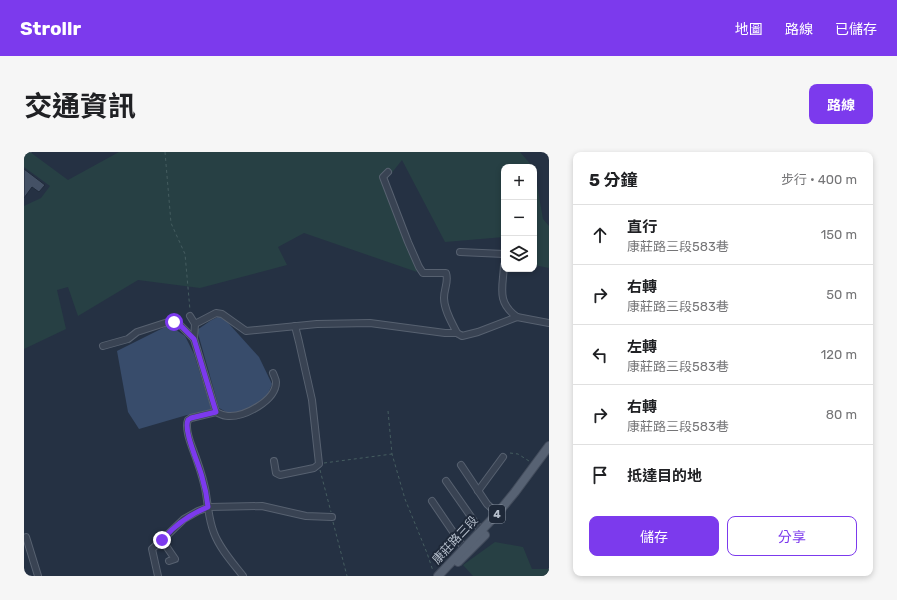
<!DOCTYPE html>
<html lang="zh-TW">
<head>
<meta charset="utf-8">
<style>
  body { margin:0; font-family:Rubik,"Noto Sans TC",sans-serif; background:#f6f6f6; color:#202124 }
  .controls { position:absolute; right:12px; top:12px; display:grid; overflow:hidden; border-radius:8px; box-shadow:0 2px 6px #0003 }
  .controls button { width:36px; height:36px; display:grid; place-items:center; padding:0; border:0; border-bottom:1px solid #e0e0e0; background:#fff; color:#202124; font:20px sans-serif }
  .stop { position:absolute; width:12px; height:12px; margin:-9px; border:3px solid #7c3aed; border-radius:50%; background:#fff }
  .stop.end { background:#7c3aed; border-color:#fff; box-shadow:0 1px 4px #0008 }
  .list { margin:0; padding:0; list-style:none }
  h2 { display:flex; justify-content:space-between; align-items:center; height:52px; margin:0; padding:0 16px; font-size:17px }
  h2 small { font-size:13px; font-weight:400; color:#757577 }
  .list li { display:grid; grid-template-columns:26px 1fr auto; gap:12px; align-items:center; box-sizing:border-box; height:60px; padding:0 16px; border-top:1px solid #e0e0e0 }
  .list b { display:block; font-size:15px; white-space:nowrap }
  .list p { margin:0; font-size:13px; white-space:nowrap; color:#757577 }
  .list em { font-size:13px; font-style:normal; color:#757577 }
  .actions { display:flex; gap:8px; padding:12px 16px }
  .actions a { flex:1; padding:9px 0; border:1px solid #7c3aed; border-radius:8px; text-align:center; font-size:14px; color:#7c3aed }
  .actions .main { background:#7c3aed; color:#fff }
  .icon { flex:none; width:22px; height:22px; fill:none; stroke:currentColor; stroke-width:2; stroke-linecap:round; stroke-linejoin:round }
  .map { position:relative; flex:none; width:525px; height:424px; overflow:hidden; border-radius:8px }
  header { display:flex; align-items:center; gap:24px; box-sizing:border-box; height:56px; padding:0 20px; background:#7c3aed; color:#fff }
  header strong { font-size:19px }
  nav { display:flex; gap:22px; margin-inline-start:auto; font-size:14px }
  .intro { display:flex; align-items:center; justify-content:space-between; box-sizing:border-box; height:96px; padding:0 24px }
  h1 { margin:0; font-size:28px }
  .button { padding:10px 18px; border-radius:8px; background:#7c3aed; color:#fff; font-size:14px; font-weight:700 }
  main { display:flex; gap:24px; padding:0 24px }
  aside { flex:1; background:#fff; border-radius:8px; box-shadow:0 2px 6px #0003 }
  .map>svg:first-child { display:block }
  .green { fill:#274044 }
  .water { fill:#384c6b }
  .building { fill:#445165; stroke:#202a3a }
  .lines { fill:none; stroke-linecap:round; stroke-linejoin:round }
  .minor-casing { stroke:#576170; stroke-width:8 }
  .major-casing { stroke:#434c5c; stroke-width:10 }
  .path { stroke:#455d60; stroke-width:1; stroke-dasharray:3 3; stroke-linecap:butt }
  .minor { stroke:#394353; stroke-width:6 }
  .major { stroke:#576273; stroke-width:8 }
  .route { stroke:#7c3aed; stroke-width:5 }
  .labels { text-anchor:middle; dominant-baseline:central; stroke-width:4; stroke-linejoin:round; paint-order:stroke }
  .shield { fill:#1e2838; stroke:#8892a0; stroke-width:1 }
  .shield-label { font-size:11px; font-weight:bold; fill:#b6bfcc }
  .street-label { font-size:12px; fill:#b6bfcc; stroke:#1e2838 }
</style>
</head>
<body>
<header>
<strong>Strollr</strong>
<nav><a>地圖</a><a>路線</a><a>已儲存</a></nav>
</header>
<div class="intro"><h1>交通資訊</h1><a class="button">路線</a></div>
<main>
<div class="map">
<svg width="525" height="424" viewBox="0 0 525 424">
  <rect width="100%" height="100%" fill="#253143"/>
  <g class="green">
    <polygon points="0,0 6,0 44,28 95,0 496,0 509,15 480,15 480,85 421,90 378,8 359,32 393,120 280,81 254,95 263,113 176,136 114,128 54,164 44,135 33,138 42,177 0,197 0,54 17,46 26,34 0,15"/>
    <polygon points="510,16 519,67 525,74 525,116 510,113"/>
    <polygon points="471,390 499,395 508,417 525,417 525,424 449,424 439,413"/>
  </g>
  <g class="water">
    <polygon points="197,163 235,205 248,232 244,242 240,247 218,260 204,261 195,256 173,178 186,169"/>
    <polygon points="145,173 161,184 170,202 187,256 186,261 163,263 115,277 104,260 93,199"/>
  </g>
  <polygon class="building" points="0,17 21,33 15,40 8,35 0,46"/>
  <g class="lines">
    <defs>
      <g id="minor">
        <path d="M 364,20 L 359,25 L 384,90 L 395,115 L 399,121 L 422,121 C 425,130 420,136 420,146 C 420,158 428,171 433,181"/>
        <polyline points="436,100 480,102"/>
        <path d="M 480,113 C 479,135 472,150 493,165"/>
        <polyline points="166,164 171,172 170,187"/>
        <polyline points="171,172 192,161 198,162 222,179 293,172 346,171 421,181 433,181 438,184 454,180 493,165 525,171"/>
        <polyline points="79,194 104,187 113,180 144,170 156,173 170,187 192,260"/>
        <path d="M 192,260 L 167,266 L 164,268 C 161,275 165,287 168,295 C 173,308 178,322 181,336 C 184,351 184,366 190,381 C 196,397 209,411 219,424"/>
        <path d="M 192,260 C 196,262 199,264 204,264 C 220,265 252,249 252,230 C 252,227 250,224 249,221"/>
        <polyline points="250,309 252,321 256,323 290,316 295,312 288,248 275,190 271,174"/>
        <polyline points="437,313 463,352 477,365"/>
        <polyline points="422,329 457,379"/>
        <polyline points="454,339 479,305"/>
        <polyline points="408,349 440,396"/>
        <polyline points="2,385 14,424"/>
        <polyline points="145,409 151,407 138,388 160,367 174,359 185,355 238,354 282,364 308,365"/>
        <polyline points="134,424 128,397 138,388"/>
      </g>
      <g id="major">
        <polyline points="434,410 461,383"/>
        <polyline points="414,424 473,362 491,340 525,294"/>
      </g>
    </defs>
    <use href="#minor" class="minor-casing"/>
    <use href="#major" class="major-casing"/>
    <g class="path">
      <polyline points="141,0 147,71 161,102 166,158"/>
      <polyline points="364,259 368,302 381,347 403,401 409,419"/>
      <polyline points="486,301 494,302 505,309"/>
      <polyline points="300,311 368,302"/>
      <polyline points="296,318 307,360"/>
      <polyline points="309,370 323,424"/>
    </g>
    <use href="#minor" class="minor"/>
    <use href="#major" class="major"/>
  </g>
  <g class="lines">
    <path class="route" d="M 138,388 C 151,373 166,362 184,355 C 183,345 181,335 178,325 C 175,312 159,279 164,268 L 167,266 L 192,260 L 170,187 L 156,173 L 150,170"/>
  </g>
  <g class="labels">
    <rect class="shield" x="465" y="353" width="16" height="18" rx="3"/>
    <g class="shield-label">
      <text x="473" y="362">4</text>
    </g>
    <g class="street-label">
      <text transform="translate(431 388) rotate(-47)">康莊路三段</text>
    </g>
  </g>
</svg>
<div class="controls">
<button>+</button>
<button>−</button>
<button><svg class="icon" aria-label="layers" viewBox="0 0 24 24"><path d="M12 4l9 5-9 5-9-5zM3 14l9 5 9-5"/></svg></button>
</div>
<div class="stop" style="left:150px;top:170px"></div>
<div class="stop end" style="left:138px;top:388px"></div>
</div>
<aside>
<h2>5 分鐘<small>步行 · 400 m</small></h2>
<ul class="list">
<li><svg class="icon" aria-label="ahead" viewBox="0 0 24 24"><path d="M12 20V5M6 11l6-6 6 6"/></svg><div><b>直行</b><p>康莊路三段583巷</p></div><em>150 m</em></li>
<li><svg class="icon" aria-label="right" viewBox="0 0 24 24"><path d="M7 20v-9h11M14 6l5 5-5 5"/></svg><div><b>右轉</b><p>康莊路三段583巷</p></div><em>50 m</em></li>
<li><svg class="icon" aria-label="left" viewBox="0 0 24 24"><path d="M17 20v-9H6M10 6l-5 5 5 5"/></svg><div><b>左轉</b><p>康莊路三段583巷</p></div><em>120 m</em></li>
<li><svg class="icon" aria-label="right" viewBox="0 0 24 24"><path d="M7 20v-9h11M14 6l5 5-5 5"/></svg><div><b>右轉</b><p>康莊路三段583巷</p></div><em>80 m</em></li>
<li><svg class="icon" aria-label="arrive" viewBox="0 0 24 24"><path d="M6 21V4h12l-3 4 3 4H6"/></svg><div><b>抵達目的地</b></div></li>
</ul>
<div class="actions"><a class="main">儲存</a><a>分享</a></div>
</aside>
</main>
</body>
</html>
